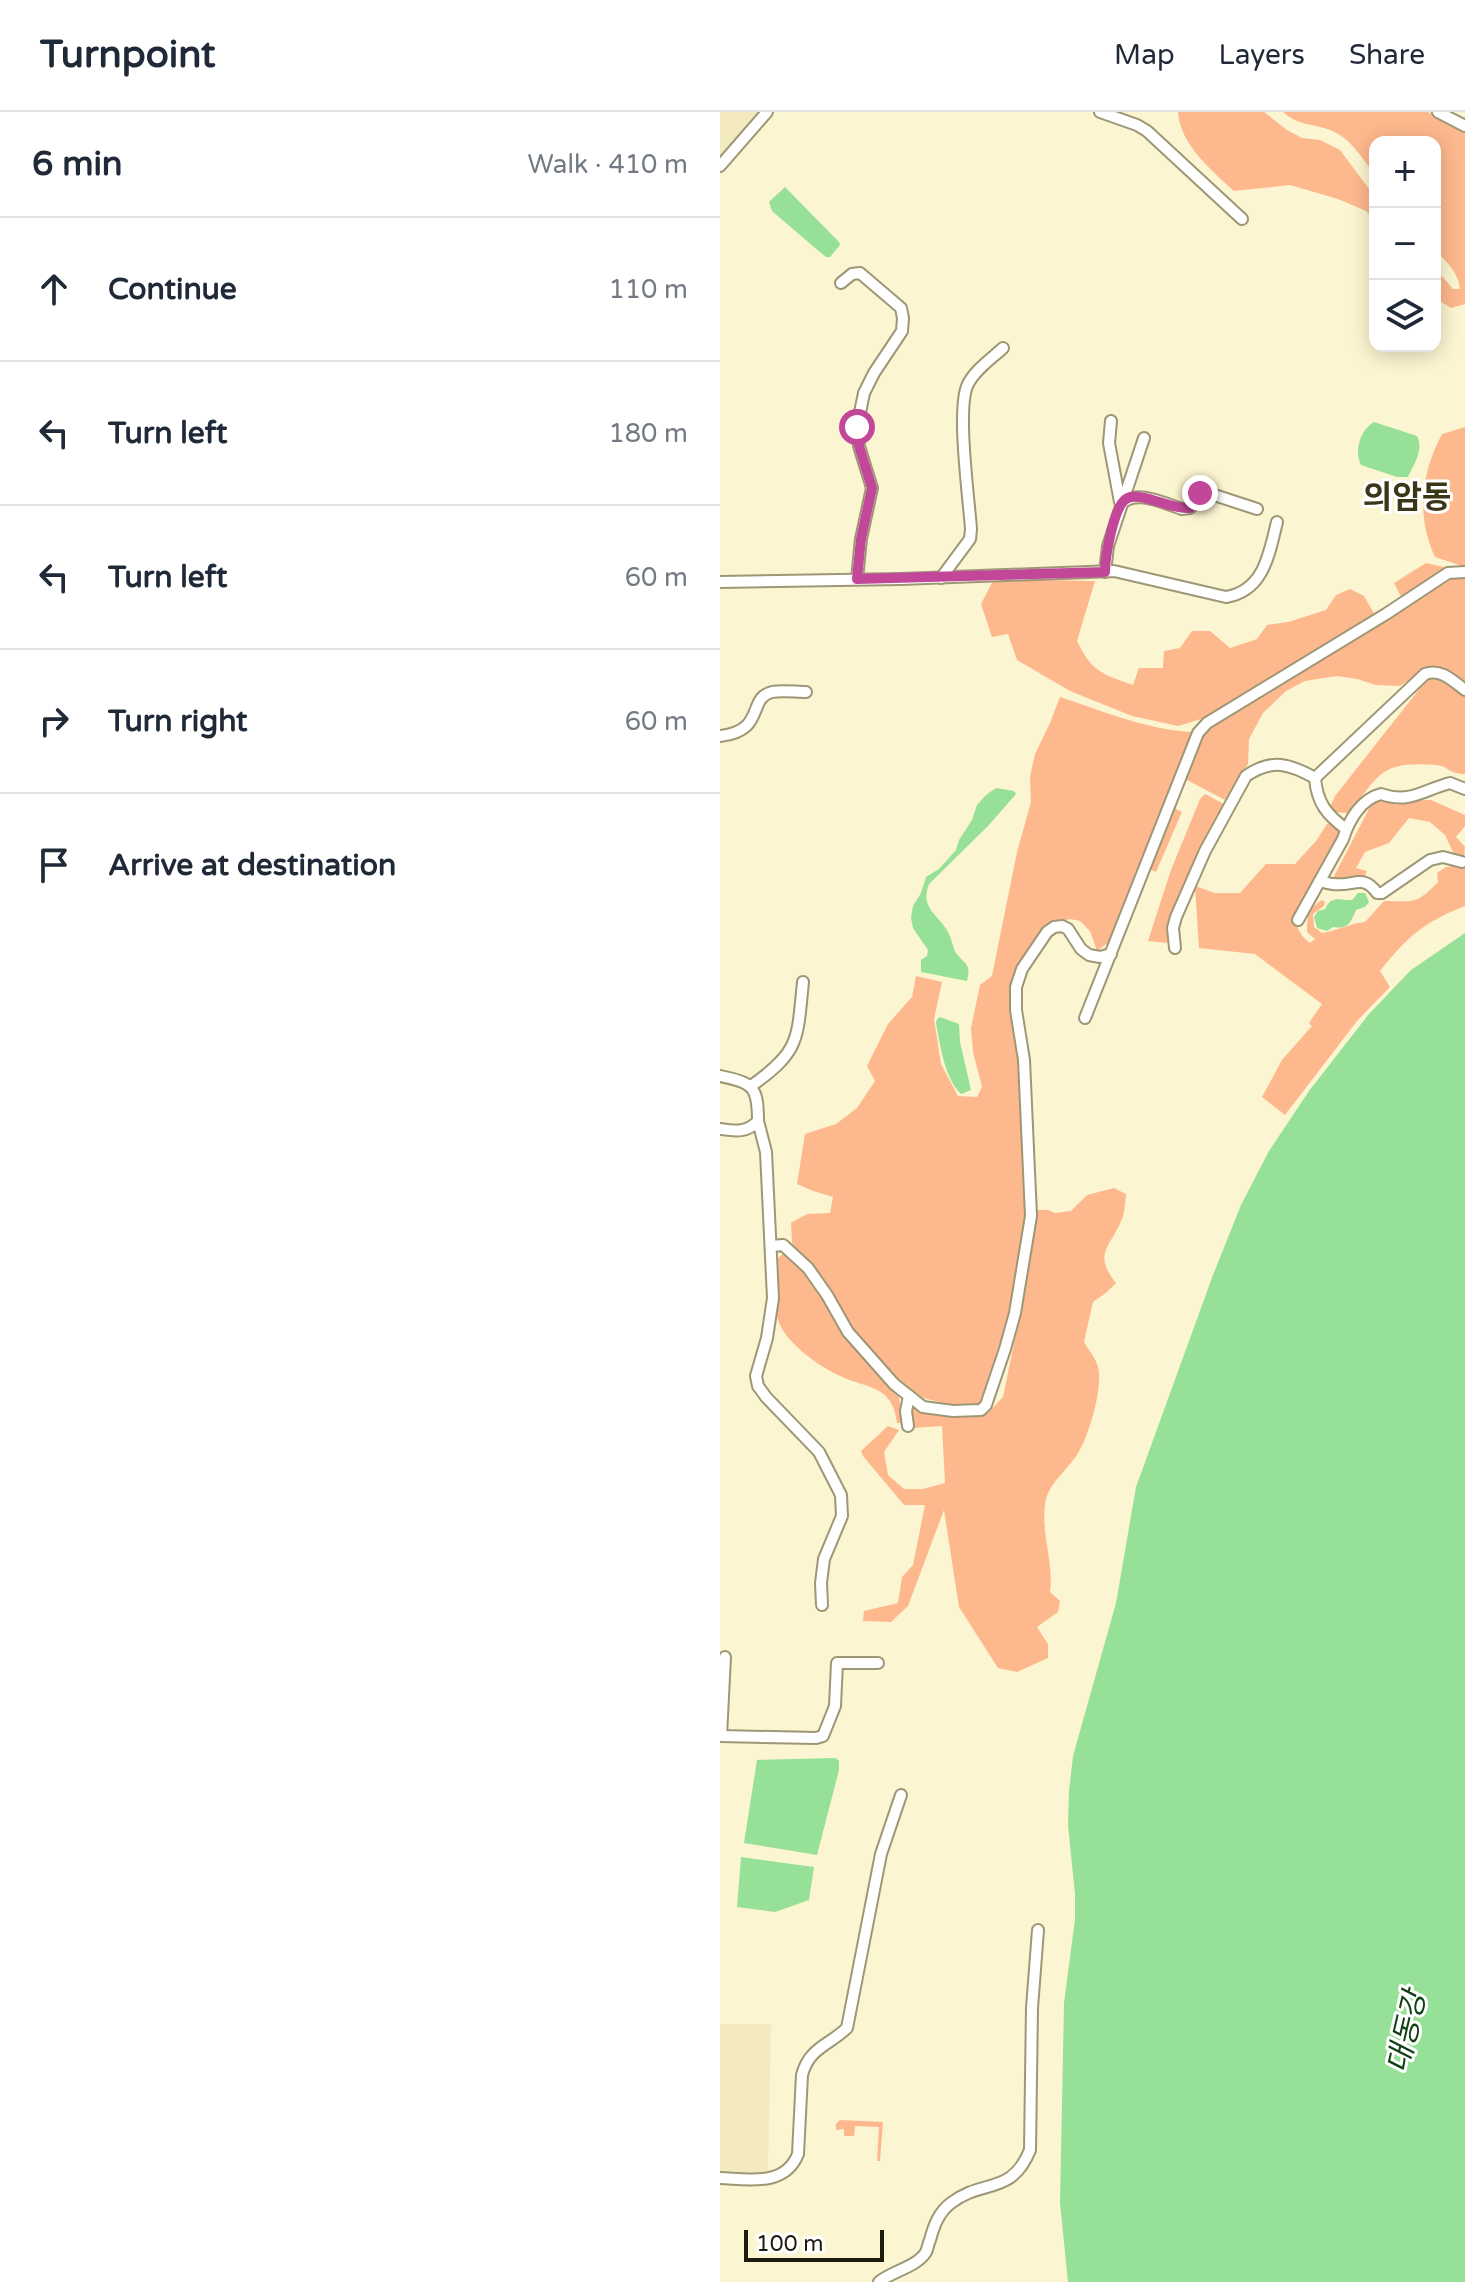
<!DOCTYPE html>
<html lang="en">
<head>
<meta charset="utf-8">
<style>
  body { margin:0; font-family:"Varela Round","Noto Sans KR",sans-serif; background:#f2f2f3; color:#1f2937 }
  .controls { position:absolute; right:24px; top:24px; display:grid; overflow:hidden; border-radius:16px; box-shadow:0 4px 20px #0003 }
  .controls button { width:72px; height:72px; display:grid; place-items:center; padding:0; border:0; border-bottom:2px solid #e0e1e3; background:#fff; color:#1f2937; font:40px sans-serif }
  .scale { position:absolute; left:24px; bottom:20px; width:140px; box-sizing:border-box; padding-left:8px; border:4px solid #1d1a0e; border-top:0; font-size:22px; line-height:28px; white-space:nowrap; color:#1d1a0e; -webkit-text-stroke:6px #fff; paint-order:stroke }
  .stop { position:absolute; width:24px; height:24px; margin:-18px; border:6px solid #c24798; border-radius:50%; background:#fff }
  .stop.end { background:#c24798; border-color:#fff; box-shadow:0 2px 8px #0008 }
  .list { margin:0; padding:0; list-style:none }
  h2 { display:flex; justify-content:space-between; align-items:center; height:104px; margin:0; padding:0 32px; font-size:34px }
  h2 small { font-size:26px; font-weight:400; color:#747a83 }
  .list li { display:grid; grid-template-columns:52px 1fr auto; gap:24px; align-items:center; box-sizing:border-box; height:144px; padding:0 32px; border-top:2px solid #e0e1e3 }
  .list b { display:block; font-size:30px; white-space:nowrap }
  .list em { font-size:26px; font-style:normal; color:#747a83 }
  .icon { flex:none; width:44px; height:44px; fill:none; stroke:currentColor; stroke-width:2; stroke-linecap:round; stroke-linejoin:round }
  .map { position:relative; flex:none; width:745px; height:2170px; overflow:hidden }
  header { display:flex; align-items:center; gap:48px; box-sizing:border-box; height:112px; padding:0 40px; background:#fff; border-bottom:2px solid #e0e1e3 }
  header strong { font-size:38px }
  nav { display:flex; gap:44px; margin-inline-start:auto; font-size:28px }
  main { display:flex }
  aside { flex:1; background:#fff }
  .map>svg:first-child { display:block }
  .built { fill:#f3eabf }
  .green { fill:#feb88d }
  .water { fill:#97e097 }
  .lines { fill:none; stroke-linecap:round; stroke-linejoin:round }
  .minor-casing { stroke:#9e9776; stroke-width:14 }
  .minor { stroke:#fff; stroke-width:10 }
  .route { stroke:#c24798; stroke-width:10 }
  .labels { text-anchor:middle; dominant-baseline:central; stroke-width:6; stroke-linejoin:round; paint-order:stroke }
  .water-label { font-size:30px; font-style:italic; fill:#0e4112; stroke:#fff }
  .quarter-label { font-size:32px; font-weight:bold; fill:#3c3619; stroke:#fff }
</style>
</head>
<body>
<header>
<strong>Turnpoint</strong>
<nav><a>Map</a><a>Layers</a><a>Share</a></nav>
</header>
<main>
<aside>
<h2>6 min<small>Walk · 410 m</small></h2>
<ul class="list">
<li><svg class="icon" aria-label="ahead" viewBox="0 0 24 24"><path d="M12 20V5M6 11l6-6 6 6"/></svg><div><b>Continue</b></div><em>110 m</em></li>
<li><svg class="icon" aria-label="left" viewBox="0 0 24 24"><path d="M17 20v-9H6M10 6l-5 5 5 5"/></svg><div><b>Turn left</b></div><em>180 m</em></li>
<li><svg class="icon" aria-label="left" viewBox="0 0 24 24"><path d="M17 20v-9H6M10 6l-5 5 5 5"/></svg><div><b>Turn left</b></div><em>60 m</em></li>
<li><svg class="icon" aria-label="right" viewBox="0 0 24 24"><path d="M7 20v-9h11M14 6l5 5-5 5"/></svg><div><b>Turn right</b></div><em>60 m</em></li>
<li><svg class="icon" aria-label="arrive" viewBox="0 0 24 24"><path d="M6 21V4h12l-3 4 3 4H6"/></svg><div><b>Arrive at destination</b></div></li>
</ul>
</aside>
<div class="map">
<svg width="745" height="2170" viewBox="0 0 745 2170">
  <rect width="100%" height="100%" fill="#fcf5d1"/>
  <g class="built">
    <polygon points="0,0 43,0 0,48"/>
    <polygon points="0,1912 51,1912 48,2060 0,2060"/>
  </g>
  <g class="green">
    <path d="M 458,0 L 544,0 L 567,18 L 582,26 L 600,28 L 620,38 L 655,85 L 655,109 L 646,99 L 618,87 L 570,73 L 514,79 C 491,58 460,32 458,0 Z"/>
    <path d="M 563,0 L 708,0 L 745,20 L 745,192 L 731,196 L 715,186 L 715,156 L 733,177 L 740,177 C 738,160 727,150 715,138 L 715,30 L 655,30 L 655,63 C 642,46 631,26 610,18 C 591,11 579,14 563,0 Z"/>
    <path d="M 745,315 L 745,455 L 715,445 C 696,404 701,361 722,322 Z"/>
    <polygon points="706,451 724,455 724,459 683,488 674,471"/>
    <polygon points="738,463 745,465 745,571 722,556 708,555 680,574 656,573 637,567 617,564 585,569 566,579 543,601 529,627 528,652 505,688 465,667 488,614 639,525"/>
    <path d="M 274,467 L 375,469 L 357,529 C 372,560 382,562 413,573 L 419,556 L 443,556 L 444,539 L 460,536 L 472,519 L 490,519 L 510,536 L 537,527 L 547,513 L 568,510 L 606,498 L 616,483 L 630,477 L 644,484 L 655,503 L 488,605 L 458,614 L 412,604 L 350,579 L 297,548 L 288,522 L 272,525 L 261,492 Z"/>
    <path d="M 717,564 L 725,568 L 745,583 L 745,662 C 728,662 729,654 716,653 C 694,652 672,650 656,667 C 645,678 639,691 627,701 L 614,700 L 610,695 L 615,684 L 708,566 Z"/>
    <path d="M 340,585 C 383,599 427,618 473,620 L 389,830 L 377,839 L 370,819 L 360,809 L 350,807 L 335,811 L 321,820 L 297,860 L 307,1104 L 289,1204 L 259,1292 L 240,1295 L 203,1286 L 175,1265 L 132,1218 L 108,1175 L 72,1131 L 71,1111 L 87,1102 L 110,1101 L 113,1085 L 93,1079 L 77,1072 L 85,1022 L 116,1012 L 137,996 L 155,969 L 147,954 L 168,912 L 192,885 L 196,864 L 222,870 L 214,907 L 221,952 L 238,984 L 257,985 L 262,975 L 253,940 L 251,916 L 260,873 L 272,864 L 297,740 L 311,690 L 310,665 L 315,642 L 330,611 Z"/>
    <path d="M 485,682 L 504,692 C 482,737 456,782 447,831 L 428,829 L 451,758 L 480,687 Z"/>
    <polygon points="711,688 745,703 745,714 736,725 745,735 744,747 733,740 725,723 710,710 689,706 669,731 645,740 636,756 647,759 644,766 616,769 614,764 651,693 660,689"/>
    <polygon points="454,696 462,700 436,760 429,757"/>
    <path d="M 614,711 L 620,723 L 575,806 C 577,816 581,825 590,831 L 595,827 L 587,820 C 587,804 588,797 602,788 L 605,790 L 604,794 L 593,802 L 594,815 L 602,821 C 617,819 630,811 645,810 L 664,789 C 694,789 696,793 718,770 L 717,761 L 726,755 L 745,753 L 745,794 C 704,810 687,825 660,859 L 670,875 L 637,909 L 565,1003 L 542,985 L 562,948 L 592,914 L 589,911 L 602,892 L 535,842 L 479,836 L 475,774 L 495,781 L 520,781 L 546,752 L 575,752 L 596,729 L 607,712 Z"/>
    <path d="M 394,1076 L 406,1082 C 405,1090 405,1100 402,1107 C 391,1135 372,1141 396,1171 L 387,1180 L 373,1190 L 364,1230 C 368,1237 374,1244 377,1252 C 385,1270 369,1324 358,1341 C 348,1358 327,1372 325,1393 C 321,1422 334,1451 330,1480 L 340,1489 L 338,1500 L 317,1515 L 328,1532 L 328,1546 L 297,1560 L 278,1556 L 239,1495 L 224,1398 L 188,1494 L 171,1510 L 143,1509 L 144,1499 L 178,1491 L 182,1465 L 193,1453 L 205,1393 L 184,1393 L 143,1344 L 141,1339 L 168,1314 L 179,1318 L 164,1340 L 168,1363 L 184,1377 L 203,1377 L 225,1371 L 222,1314 L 193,1316 L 190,1306 L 193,1292 L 235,1303 L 267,1302 L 283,1285 L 300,1202 L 316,1098 L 328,1098 L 335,1101 L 351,1099 L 367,1083 Z"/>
    <path d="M 66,1139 L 86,1157 L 179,1285 L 183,1311 L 177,1311 C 173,1271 144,1277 116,1262 C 96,1252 65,1230 58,1208 C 54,1197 59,1161 58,1146 Z"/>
    <polygon points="120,2008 163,2010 160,2049 157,2049 159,2015 135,2014 134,2024 124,2024 124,2017 116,2018 116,2012"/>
  </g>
  <g class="water">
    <polygon points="65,75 119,130 120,133 110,145 106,145 101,141 52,99 49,90"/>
    <path d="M 654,310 L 697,324 C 704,338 694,352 688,365 L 677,365 L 641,353 C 634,339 640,318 654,310 Z"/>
    <path d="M 276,676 L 294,679 L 296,682 L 268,714 L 209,772 C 199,797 220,803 229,822 C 232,828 233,836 236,841 C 244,852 252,851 247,869 L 201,860 L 201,848 L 207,844 L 208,838 L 193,816 L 191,806 L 193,794 L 201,781 L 206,765 L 219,757 L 236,738 L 239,728 L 252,708 L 257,693 L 266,683 Z"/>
    <path d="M 638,781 L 645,781 L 649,790 L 645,795 L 636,798 C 631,810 628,818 613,815 L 607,819 L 597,816 L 594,805 L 598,799 L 605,797 C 611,783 620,788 632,788 Z"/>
    <polygon points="745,821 745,2170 348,2170 340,2091 344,1891 355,1807 355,1782 348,1713 349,1679 353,1644 396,1491 416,1375 493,1163 521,1093 549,1039 589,979 649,902 691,858"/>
    <path d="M 220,905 L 239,912 L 240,930 L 251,978 L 241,982 C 225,967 220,933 216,911 L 217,907 Z"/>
    <polygon points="116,1646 119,1649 119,1658 97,1743 24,1731 37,1648"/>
    <polygon points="21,1745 94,1755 89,1788 55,1800 17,1795"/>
  </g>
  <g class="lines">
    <defs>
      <g id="minor">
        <polyline points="380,0 417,13 427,19 522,107"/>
        <polyline points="718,0 745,14"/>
        <polyline points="0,54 47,0"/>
        <polyline points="121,171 132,162 140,161 181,196 183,206 182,219 154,261 144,281 137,315 139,334 152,376 141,427 137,467"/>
        <polyline points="391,309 389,331 400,390"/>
        <path d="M 401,392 C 417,377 443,391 462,397 L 470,396 L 480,381 L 485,380 L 537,397"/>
        <polyline points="385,460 388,434 424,326"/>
        <path d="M 221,466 L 250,427 L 251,417 C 249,387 236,295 248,272 C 255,258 271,247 283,236"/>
        <path d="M 0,470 L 181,467 L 394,459 L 506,485 C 544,479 549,442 557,410"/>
        <path d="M 0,624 C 46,619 27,586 52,580 C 62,578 76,580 86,580"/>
        <path d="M 595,666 C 597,691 607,703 626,717"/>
        <path d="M 600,769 C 604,770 609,772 613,772 C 633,775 643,761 657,781 L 662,781 L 710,748 L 723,745 L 742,750"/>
        <path d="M 578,808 L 623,727 C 629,708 641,687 661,682 C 690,692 703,678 730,671 L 745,677"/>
        <path d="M 455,836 L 453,816 L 456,805 L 485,739 L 526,664 C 552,646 570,652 595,666 L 705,562 C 721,556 733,569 745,578"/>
        <polyline points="365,906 478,621 487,611 666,502 728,461 745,460"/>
        <path d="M 0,964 C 33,971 38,974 38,1009 C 27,1021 15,1019 0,1017"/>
        <path d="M 31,974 C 81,939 77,927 83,870"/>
        <polyline points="38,1009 46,1040 53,1186 47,1226 36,1264 38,1274 46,1285 99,1340 121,1383 122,1404 104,1447 101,1471 102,1493"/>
        <polyline points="51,1134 63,1133 88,1156 107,1183 128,1220 174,1272 203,1295 233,1299 261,1298 266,1293 285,1237 295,1201 311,1104 304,948 296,898 296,875 302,857 327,820 334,815 342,814 348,817 361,837 369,843 380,845 391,842"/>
        <polyline points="188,1314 186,1299 189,1284"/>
        <polyline points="0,1624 96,1626 103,1624 115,1594 117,1551 158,1551"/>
        <polyline points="1,1624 5,1545"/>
        <path d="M 0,2066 C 29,2067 65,2075 78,2042 L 82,1963 C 89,1936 108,1934 127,1916 L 161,1742 L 181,1683"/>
        <path d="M 159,2170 C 172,2159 197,2155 206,2140 C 208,2136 208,2132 210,2128 C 214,2113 219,2100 231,2091 C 264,2066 291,2084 310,2038 L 312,1896 L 318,1818"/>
      </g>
    </defs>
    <use href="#minor" class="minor-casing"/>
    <use href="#minor" class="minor"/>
  </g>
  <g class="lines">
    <path class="route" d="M 137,315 L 139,334 L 152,376 L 141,427 L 137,467 L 385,460 C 385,444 393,403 402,391 C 406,385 413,384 419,385 C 436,387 452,397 470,396 L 480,381"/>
  </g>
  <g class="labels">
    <g class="water-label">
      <text transform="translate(687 1920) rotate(-77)">대동강</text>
    </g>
    <g class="quarter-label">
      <text x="687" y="386">의암동</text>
    </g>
  </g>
</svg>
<div class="controls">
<button>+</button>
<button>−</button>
<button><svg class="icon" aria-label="layers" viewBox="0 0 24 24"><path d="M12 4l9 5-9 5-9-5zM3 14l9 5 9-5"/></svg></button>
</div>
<div class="scale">100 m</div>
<div class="stop" style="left:137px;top:315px"></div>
<div class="stop end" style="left:480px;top:381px"></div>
</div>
</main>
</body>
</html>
